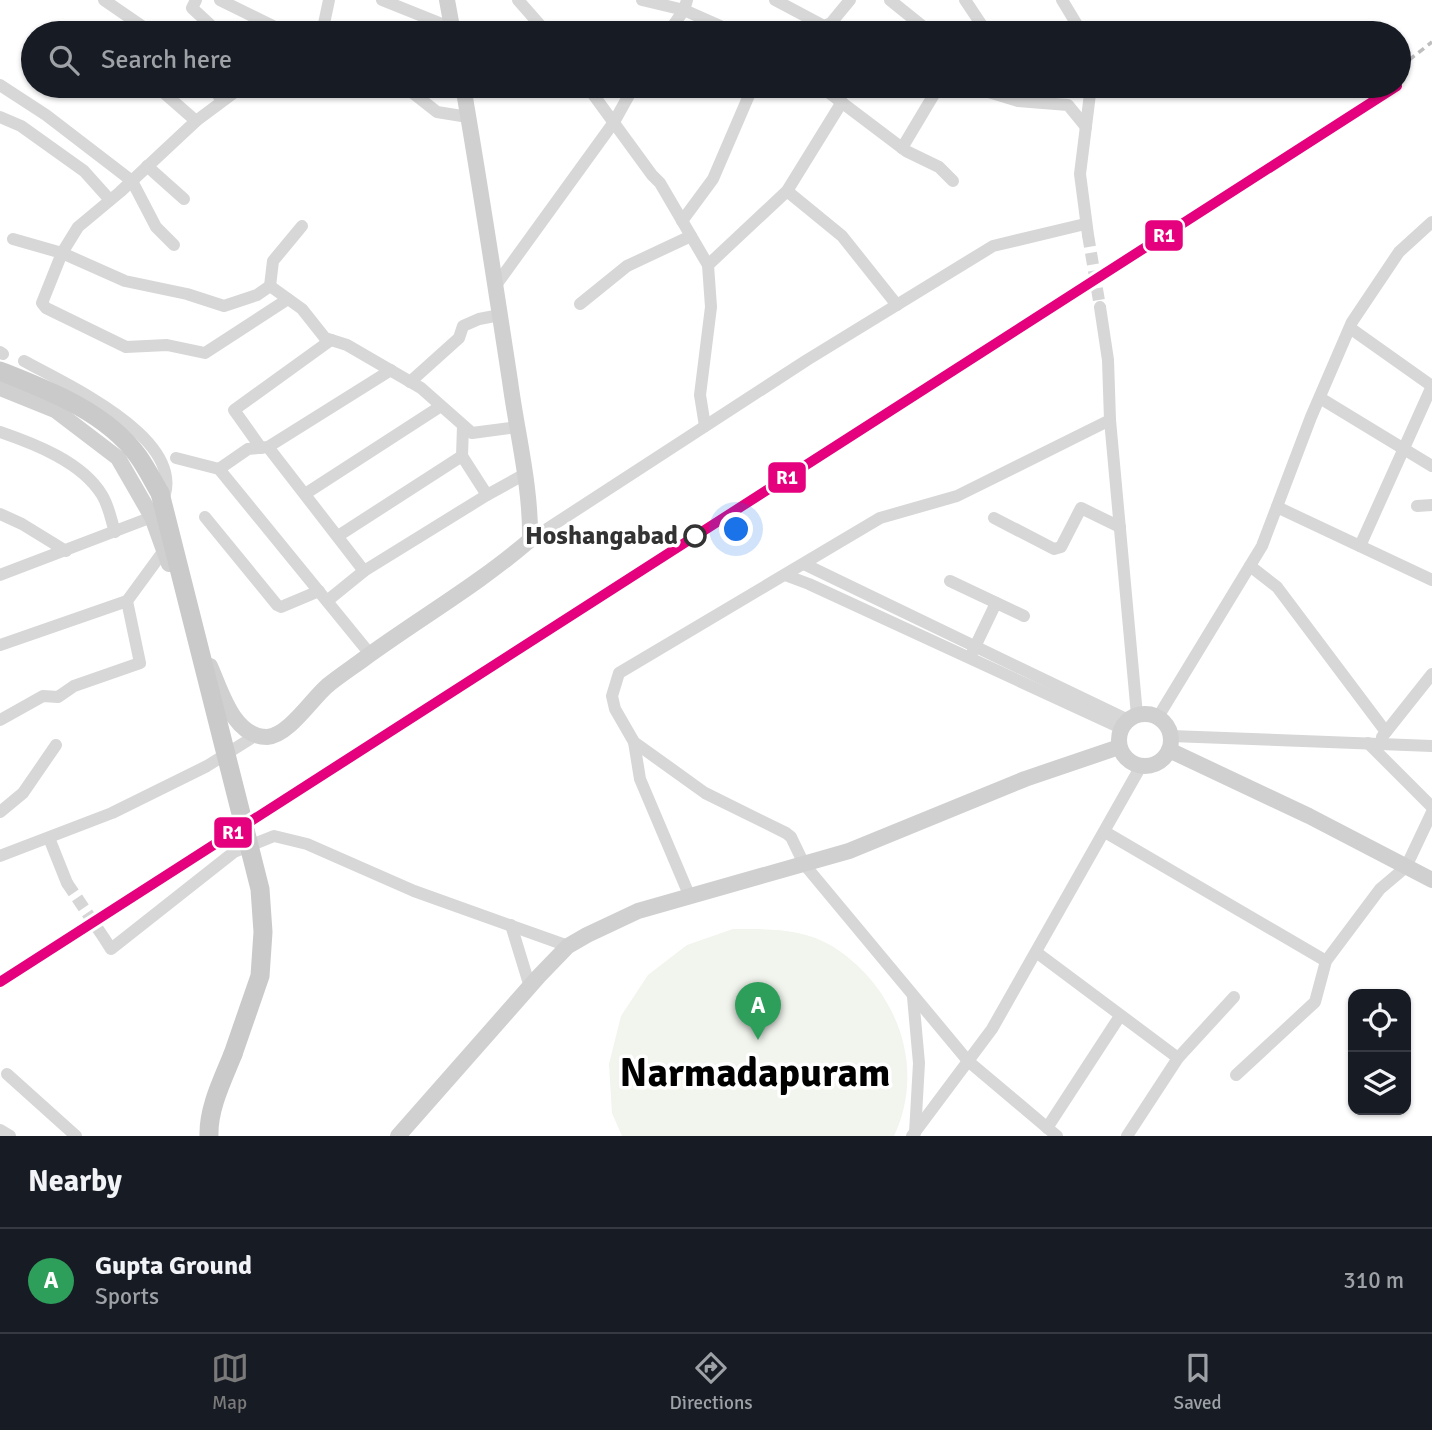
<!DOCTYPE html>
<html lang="en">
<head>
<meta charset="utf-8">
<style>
  body { margin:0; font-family:Signika,sans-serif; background:#242831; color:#f1f3f6 }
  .controls { position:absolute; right:21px; bottom:21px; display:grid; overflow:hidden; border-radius:14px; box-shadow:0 2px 5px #0004 }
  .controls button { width:63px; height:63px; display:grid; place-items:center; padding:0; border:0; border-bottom:2px solid #363941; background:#171b24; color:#f1f3f6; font:35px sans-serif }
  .you { position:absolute; left:737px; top:530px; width:24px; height:24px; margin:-18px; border:5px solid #fff; border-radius:50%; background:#1a73e8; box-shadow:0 0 0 10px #1a73e833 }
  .badge { display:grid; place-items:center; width:46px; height:46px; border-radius:50%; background:#7a7a7a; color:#fff; font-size:23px; font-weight:700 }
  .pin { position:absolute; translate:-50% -58px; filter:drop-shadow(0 2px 4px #0008) }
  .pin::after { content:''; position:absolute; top:37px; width:24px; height:21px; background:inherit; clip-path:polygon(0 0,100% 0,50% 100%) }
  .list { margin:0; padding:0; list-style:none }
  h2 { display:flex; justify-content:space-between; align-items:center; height:91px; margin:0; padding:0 28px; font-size:30px }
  h2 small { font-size:23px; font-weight:400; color:#9ea1a6 }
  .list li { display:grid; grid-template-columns:46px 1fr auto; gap:21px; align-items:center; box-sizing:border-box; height:105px; padding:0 28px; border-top:2px solid #363941 }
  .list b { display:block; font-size:26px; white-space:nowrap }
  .list p { margin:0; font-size:23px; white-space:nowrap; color:#9ea1a6 }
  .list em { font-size:23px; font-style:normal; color:#9ea1a6 }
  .icon { flex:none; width:38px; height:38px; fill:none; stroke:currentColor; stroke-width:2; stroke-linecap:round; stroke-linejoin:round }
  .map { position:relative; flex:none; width:1432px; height:1136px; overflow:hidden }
  .search { position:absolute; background:#171b24; box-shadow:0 2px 5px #0004; left:21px; right:21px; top:21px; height:77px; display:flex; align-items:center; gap:18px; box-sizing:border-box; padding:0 24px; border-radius:38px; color:#9ea1a6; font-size:26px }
  .sheet { height:196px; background:#171b24 }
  nav { display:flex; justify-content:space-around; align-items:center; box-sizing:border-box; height:98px; border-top:2px solid #363941; background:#171b24; font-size:19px; color:#9ea1a6 }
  nav a { display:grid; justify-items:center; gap:4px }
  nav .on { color:#7a7a7a }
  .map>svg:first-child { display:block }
  .green { fill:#f1f5ed }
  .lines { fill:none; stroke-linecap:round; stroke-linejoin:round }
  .street-tunnel { stroke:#d6d6d6; stroke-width:12; stroke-dasharray:12 6; stroke-linecap:butt }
  .street { stroke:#d7d7d7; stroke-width:12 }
  .secondary { stroke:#d0d0d0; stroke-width:16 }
  .primary { stroke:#cacaca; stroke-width:19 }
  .rail { stroke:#bebebe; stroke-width:3.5; stroke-dasharray:7 5; stroke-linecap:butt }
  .primary-bridge { stroke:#cacaca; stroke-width:19 }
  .rail-1-casing { stroke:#fff; stroke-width:16 }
  .rail-1 { stroke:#e5007d; stroke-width:10 }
  .stop-dot { fill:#fff; stroke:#333; stroke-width:3.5 }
  .labels { text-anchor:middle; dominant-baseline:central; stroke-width:7; stroke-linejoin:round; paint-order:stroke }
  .stop-label { font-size:26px; font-weight:bold; fill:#333; stroke:#fff; text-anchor:end }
  .town-label { font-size:40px; font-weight:bold; fill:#000; stroke:#fff }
  .line-badge { stroke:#fff; stroke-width:2.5 }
  .badge-label { font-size:19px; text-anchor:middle; font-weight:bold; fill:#fff }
</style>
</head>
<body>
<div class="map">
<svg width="1432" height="1136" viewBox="0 0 1432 1136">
  <rect width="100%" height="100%" fill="#fff"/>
  <path class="green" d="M 733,929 C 767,929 802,928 832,946 C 896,986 927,1066 894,1136 L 622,1136 L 612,1113 L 609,1064 L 621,1016 L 648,975 L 687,945 Z"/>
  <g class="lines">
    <g class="street-tunnel">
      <polyline points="1088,235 1100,307"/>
      <polyline points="67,883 104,938"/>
    </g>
    <g class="street">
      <polyline points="104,0 152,33"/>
      <polyline points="196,0 192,8 219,33"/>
      <polyline points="220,0 287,33"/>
      <polyline points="382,0 452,28"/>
      <polyline points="518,0 547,33"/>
      <polyline points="642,0 684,10 736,33"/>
      <polyline points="775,0 824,26 831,23 850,0"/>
      <polyline points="890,0 931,33"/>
      <polyline points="965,0 987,33"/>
      <polyline points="1062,0 1082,33"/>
      <polyline points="322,33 329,0"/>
      <polyline points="668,33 684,10 687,0"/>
      <polyline points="0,85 46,115 132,181 156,227 174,245"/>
      <polyline points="156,86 196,121"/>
      <polyline points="209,86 223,100"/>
      <polyline points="243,86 196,121 120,192 78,227 62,253 42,303 46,308 126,347 167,345 205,353 288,299"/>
      <polyline points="404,86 437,112 468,117"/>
      <polyline points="587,86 652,175 660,183 708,265 711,307 700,395 705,426"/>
      <polyline points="820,86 906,151 939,167 953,181"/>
      <polyline points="969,86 1018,101 1068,105 1086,127"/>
      <polyline points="0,117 21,126 84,171 110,200"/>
      <polyline points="902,148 939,86"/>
      <polyline points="147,166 184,199"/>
      <polyline points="787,191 842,236 897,305"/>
      <polyline points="682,221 713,179 753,86"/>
      <polyline points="1088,235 1080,174 1091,86"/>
      <polyline points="13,239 62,253 125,281 187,294 224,306 257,295 270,286 302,309 325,338 347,345 421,388 472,433 517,427"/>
      <polyline points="708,265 787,191 842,102"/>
      <polyline points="496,285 614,122 634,86"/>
      <polyline points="270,286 273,261 302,226"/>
      <polyline points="580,304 627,266 691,236"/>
      <polyline points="1100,307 1108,360 1110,420 1137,715"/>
      <polyline points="1350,328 1432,386"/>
      <polyline points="0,352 3,354"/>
      <polyline points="410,382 459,338 463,326 479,319 500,315"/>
      <polyline points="1320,398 1432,466"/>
      <path d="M 0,432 C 35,444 82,462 102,495 C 109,506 111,520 115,532"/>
      <polyline points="268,447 364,571 327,601"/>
      <polyline points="261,448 234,410 331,340"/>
      <polyline points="462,456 487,495"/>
      <polyline points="176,458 219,469 370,654"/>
      <polyline points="219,469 248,449 268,447 391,370"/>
      <polyline points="305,494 441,406"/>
      <polyline points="1417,506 1432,505"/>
      <polyline points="1277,507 1432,580"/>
      <polyline points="0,514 22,524 66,551"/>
      <polyline points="205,517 277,605 281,607 319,591"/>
      <polyline points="994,518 1054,549 1061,547 1081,508 1120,527"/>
      <polyline points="338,536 462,456 463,426"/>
      <polyline points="530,540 807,360 993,246 1085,224"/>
      <polyline points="1360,546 1432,386"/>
      <polyline points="804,564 1128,720"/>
      <polyline points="1250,566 1277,587 1386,732"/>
      <polyline points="364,571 487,495 525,474"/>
      <path d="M 0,575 L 152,517 C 212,449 69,386 24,361"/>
      <polyline points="785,575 809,584 1121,728"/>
      <polyline points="950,581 1024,616"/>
      <polyline points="0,645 127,601"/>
      <polyline points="972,653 996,603"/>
      <polyline points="1158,717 1262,546 1311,417 1352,322 1399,252 1432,222"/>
      <polyline points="0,720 43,696 58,697 74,686 140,663 127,601 165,549"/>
      <polyline points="1171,736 1432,746"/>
      <polyline points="1382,737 1432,674"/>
      <polyline points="634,742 640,779 690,897"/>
      <polyline points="1368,743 1432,807"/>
      <polyline points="0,812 23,793 56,745"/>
      <polyline points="1105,832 1326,961"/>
      <polyline points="49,838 67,883"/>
      <polyline points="0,856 112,813 207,766 258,734"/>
      <polyline points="511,925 530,987"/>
      <polyline points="104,938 111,949 234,852 274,836 307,844 414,891 568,946"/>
      <polyline points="1036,952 1178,1058"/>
      <polyline points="913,997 919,1063 915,1133"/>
      <polyline points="7,1074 76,1136"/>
      <polyline points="1236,1075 1315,1002 1326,961 1380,889 1406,867 1432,812"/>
      <polyline points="1047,1128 1120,1016"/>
      <polyline points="0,1130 10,1136"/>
      <polyline points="912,1136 992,1029 1141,766"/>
      <polyline points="1057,1136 968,1061 804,864 791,837 786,833 705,793 634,742 615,709 612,696 619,673 880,518 957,496 1110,420"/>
      <polyline points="1127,1136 1178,1058 1234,997"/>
    </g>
    <g class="secondary">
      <polyline points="447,0 453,33"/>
      <polyline points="0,388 55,410 118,458 152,517 169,564"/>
      <path d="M 210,666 C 221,690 233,737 267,737 C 288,736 311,700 327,686 C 339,676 353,667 365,658 C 420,618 479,584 530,540 C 531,486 517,434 510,381 C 495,283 480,184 463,86"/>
      <circle cx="1145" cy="740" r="26"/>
      <polyline points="1169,750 1309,816 1432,880"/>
      <polyline points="398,1136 539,976 568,946 587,935 638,911 849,851 1025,779 1119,747"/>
    </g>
    <g class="primary">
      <path d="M 0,371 C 48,390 106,412 138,456 C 146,467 153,481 160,493"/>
      <path d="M 209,1136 C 208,1108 223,1079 233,1054"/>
    </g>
    <polyline class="rail" points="1409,60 1432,42"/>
    <polyline class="primary-bridge" points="160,493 260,889 263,932 260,976 233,1054"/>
    <defs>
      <polyline id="rail-1" points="0,982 1397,86"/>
    </defs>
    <use href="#rail-1" class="rail-1-casing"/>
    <use href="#rail-1" class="rail-1"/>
  </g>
  <circle class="stop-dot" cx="695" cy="536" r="10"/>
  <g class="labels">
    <g class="stop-label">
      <text x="678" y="536">Hoshangabad</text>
    </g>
    <g class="town-label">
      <text x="755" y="1073">Narmadapuram</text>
    </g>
  </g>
  <g class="line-badge">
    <rect x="1144" y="219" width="40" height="33" rx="7" fill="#e5007d"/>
    <rect x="767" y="461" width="40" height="33" rx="7" fill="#e5007d"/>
    <rect x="213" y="816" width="40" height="33" rx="7" fill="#e5007d"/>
  </g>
  <g class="badge-label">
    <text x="1164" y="242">R1</text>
    <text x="787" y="484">R1</text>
    <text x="233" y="839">R1</text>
  </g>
</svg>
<div class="controls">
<button><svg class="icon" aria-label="locate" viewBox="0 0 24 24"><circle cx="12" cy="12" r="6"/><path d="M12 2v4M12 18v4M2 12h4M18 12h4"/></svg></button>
<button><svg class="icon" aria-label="layers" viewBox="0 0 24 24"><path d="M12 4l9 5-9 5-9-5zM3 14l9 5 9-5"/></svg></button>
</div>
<div class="you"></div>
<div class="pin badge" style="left:758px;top:1040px;background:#2e9e5b">A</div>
<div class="search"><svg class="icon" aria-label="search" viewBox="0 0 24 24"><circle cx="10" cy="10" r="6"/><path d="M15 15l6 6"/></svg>Search here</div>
</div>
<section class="sheet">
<h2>Nearby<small></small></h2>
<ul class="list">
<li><span class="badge" style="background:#2e9e5b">A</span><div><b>Gupta Ground</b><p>Sports</p></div><em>310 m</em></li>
</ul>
</section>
<nav>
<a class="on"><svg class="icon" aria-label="map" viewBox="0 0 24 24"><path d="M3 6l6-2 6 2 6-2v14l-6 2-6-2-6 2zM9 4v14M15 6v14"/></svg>Map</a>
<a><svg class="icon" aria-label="directions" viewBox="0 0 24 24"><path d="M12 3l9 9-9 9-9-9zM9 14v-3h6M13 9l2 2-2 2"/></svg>Directions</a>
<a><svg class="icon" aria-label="saved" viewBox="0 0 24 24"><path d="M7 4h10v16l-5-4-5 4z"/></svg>Saved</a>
</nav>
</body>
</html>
